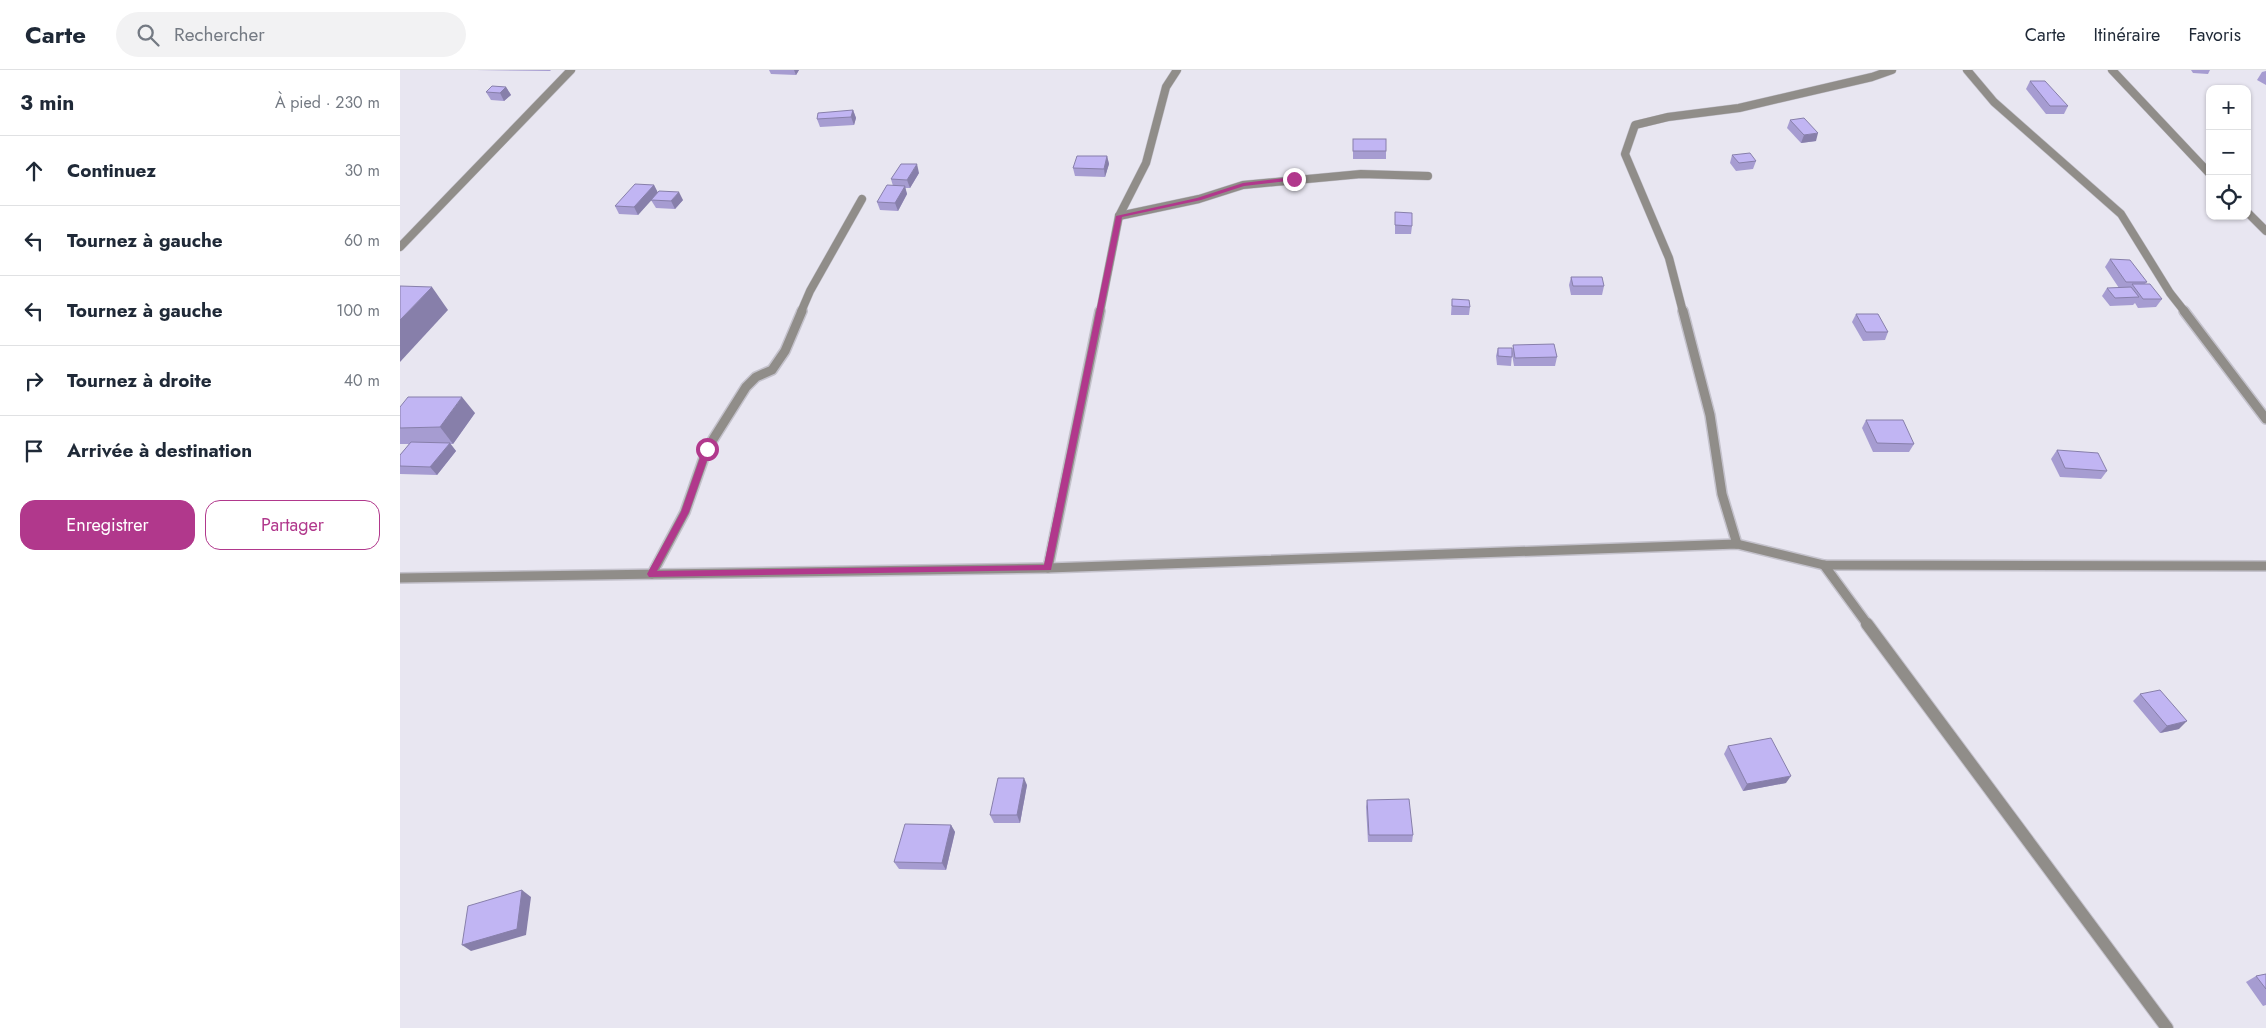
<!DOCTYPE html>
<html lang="fr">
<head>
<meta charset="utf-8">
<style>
  body { margin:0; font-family:Jost,sans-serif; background:#f2f2f3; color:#1f2937 }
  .controls { position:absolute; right:15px; top:15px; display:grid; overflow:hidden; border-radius:10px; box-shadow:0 1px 4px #0004 }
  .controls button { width:45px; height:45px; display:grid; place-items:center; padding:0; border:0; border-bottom:1px solid #e0e1e3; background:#fff; color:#1f2937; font:25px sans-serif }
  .stop { position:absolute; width:15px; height:15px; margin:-11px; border:4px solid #b1388c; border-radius:50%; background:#fff }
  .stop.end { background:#b1388c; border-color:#fff; box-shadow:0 1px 5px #0008 }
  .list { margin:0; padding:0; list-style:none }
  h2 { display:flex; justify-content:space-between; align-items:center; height:65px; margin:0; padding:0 20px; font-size:21px }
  h2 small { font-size:16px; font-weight:400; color:#747a83 }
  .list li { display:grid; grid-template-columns:32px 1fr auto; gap:15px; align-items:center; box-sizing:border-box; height:70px; padding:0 20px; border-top:1px solid #e0e1e3 }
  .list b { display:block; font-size:19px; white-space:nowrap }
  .list em { font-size:16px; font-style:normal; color:#747a83 }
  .actions { display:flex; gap:10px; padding:15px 20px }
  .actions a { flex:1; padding:11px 0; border:1px solid #b1388c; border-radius:15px; text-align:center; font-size:18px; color:#b1388c }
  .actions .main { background:#b1388c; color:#fff }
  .icon { flex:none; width:28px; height:28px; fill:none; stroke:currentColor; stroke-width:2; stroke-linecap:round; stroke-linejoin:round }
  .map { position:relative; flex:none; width:1866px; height:958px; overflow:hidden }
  header { display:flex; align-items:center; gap:30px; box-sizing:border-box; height:70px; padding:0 25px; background:#fff; border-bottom:1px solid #e0e1e3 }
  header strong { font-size:24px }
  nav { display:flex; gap:28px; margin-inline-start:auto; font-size:18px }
  .search { width:350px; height:45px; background:#f2f2f3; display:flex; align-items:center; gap:12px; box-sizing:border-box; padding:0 18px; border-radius:28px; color:#747a83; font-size:19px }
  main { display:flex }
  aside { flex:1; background:#fff }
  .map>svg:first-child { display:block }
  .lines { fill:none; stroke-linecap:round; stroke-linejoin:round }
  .minor-far2-casing { stroke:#c4c2cc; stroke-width:9 }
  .minor-far1-casing { stroke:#c4c2cc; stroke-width:12 }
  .minor-casing { stroke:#c4c2cc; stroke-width:14 }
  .minor-far2 { stroke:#908d89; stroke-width:8 }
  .minor-far1 { stroke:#908d89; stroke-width:9 }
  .minor { stroke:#908d89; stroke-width:12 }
  .wall { fill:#a69cd1 }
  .shaded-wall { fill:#877faa }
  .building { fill:#c1b5f3; stroke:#877faa }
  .route { fill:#b1388c }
</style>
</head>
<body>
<header>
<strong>Carte</strong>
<div class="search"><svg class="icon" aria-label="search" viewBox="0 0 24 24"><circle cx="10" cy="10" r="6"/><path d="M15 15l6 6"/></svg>Rechercher</div>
<nav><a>Carte</a><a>Itinéraire</a><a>Favoris</a></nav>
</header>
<main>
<aside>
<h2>3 min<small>À pied · 230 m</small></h2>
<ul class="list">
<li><svg class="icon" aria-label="ahead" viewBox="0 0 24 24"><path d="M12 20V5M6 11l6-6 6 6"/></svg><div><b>Continuez</b></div><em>30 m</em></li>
<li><svg class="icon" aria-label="left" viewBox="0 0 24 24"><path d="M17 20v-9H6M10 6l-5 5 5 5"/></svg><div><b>Tournez à gauche</b></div><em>60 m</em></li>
<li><svg class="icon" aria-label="left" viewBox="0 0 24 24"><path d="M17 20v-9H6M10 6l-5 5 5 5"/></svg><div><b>Tournez à gauche</b></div><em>100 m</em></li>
<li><svg class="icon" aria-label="right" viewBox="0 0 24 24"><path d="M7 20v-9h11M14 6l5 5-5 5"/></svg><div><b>Tournez à droite</b></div><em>40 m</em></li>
<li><svg class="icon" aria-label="arrive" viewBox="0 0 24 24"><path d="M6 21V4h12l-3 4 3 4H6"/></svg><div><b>Arrivée à destination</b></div></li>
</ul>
<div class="actions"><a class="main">Enregistrer</a><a>Partager</a></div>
</aside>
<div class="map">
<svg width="1866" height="958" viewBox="0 0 1866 958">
  <rect width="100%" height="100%" fill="#e8e6f1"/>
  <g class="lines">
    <defs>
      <g id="minor-far2">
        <polyline points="1567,0 1594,32 1721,144 1770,223 1785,242"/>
        <polyline points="1712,0 1810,104"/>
        <polyline points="1847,142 1866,161"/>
        <polyline points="719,146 799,129 843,115 961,104 1028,106"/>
        <polyline points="0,177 171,0"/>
        <polyline points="401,242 410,221 462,129"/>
        <polyline points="700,242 719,146 746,93 766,17 777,0"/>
        <polyline points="1283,242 1269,188 1225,84 1235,55 1268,47 1339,38 1472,7 1492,0"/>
      </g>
      <g id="minor-far1">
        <polyline points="1283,241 1310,345 1322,424 1337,474"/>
        <polyline points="1784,241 1866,349"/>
        <polyline points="1424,495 1468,555"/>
        <polyline points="648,498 700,241"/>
        <polyline points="252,504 285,442 307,379 346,317 356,307 372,300 385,281 402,241"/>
        <polyline points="0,508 648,498 1337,474 1424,495 1866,496"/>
      </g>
      <polyline id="minor" points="1467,554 1767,958"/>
    </defs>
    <use href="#minor-far2" class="minor-far2-casing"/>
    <use href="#minor-far1" class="minor-far1-casing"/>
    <use href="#minor" class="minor-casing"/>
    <use href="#minor-far2" class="minor-far2"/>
    <use href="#minor-far1" class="minor-far1"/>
    <use href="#minor" class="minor"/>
  </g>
  <g class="wall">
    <polygon points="76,0 151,0 150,1"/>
    <polygon points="369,0 399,0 396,5 371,4"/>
    <polygon points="1791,0 1810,0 1808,4 1793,3"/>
    <polygon points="1866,1 1866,15 1857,10 1862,2"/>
    <polygon points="1630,11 1668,36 1664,44 1646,44 1626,19"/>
    <polygon points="106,17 111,25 104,31 91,30 86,22"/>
    <polygon points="453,40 456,48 454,55 420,57 417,49"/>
    <polygon points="1390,50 1416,71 1401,73 1387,58"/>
    <polygon points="953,69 986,81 986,89 953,89"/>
    <polygon points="1332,85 1356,91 1353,99 1336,101 1330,93"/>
    <polygon points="707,86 709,94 705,107 675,106 673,98"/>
    <polygon points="519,103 510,118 505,118 507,124 498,141 480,140 477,132 493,116 491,109"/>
    <polygon points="254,115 258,123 283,130 275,139 256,138 251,130 238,145 219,144 215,136"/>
    <polygon points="995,142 1012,156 1011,164 995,164"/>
    <polygon points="1710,189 1747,212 1745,214 1762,229 1756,237 1738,238 1735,233 1733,235 1710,236 1702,226 1707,218 1719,218 1705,197"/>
    <polygon points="1171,207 1204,216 1202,225 1171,225 1169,215"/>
    <polygon points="1052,229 1070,237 1069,245 1051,245"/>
    <polygon points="1456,244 1488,262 1485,270 1463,271 1452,252"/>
    <polygon points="1113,275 1157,287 1155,296 1114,296 1112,284 1111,296 1097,295 1096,286 1098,278 1112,283"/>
    <polygon points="0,337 75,343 53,374 50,374 56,381 37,405 0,404 0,385 9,374 0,374"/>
    <polygon points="1466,350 1514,374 1509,382 1473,382 1462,358"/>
    <polygon points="1657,380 1707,401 1701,409 1660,407 1651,389"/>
    <polygon points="1740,624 1779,659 1760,663 1733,631"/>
    <polygon points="1328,676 1386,713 1343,721 1324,684"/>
    <polygon points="627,715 620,753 594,753 590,745"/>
    <polygon points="967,730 1013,765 1012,772 968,772 966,737"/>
    <polygon points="551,755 555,762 546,800 499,799 494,792"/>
    <polygon points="1866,904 1866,935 1863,936 1846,912 1856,906"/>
  </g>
  <g class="shaded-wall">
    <polygon points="394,0 399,0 396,5"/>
    <polygon points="106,17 111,25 104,31 100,23"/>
    <polygon points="453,40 456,48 454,55 451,47"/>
    <polygon points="1418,63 1416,71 1401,73 1404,65"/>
    <polygon points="707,86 709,94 705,107 704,99"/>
    <polygon points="517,94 519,103 510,118 507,110"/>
    <polygon points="254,115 258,123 238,145 234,137"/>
    <polygon points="505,116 507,124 498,141 495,133"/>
    <polygon points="279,122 283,130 275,139 271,131"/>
    <polygon points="32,217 48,240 0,292 0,250"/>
    <polygon points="62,327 75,343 53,374 40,357"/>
    <polygon points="50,373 56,381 37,405 30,397"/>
    <polygon points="1787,651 1779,659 1760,663 1767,656"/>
    <polygon points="1391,706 1386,713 1343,721 1347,714"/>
    <polygon points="624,708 627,715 620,753 617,745"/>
    <polygon points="551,755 555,762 546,800 542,793"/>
    <polygon points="122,820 131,827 126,865 71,881 62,875"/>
  </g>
  <g class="building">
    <polygon points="1630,11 1645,11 1668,36 1650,36"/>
    <polygon points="92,16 106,17 100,23 86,22"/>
    <polygon points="453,40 451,47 417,49 418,43"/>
    <polygon points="1404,48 1418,63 1404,65 1390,50"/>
    <rect x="953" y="69" width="33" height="12"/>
    <polygon points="1350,83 1356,91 1339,93 1332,85"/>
    <polygon points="677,86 707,86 704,99 673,98"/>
    <polygon points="501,94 517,94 507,110 491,109"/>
    <polygon points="235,114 254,115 234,137 215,136"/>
    <polygon points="487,115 505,116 495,133 477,132"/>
    <polygon points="259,121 279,122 271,131 251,130"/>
    <polygon points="995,142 1012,143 1012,156 995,155"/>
    <polygon points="1710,189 1730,190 1747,212 1726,212"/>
    <polygon points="1171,207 1202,207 1204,216 1173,216"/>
    <polygon points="1732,214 1750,214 1762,229 1743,229"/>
    <polygon points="0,216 32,217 0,250"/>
    <polygon points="1731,217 1739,227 1715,228 1707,218"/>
    <polygon points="1052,229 1069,230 1070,237 1052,236"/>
    <polygon points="1456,244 1478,244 1488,262 1466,262"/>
    <polygon points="1154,274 1157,287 1115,288 1113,275"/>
    <polygon points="1098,278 1112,278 1112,287 1098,286"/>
    <polygon points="8,327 62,327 40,357 0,358 0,337"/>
    <polygon points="1466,350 1503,350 1514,374 1477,373"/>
    <polygon points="11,372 50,373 30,397 0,396 0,385"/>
    <polygon points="1657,380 1698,383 1707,401 1665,398"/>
    <polygon points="1760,620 1787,651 1767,656 1740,624"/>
    <polygon points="1371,668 1391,706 1347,714 1328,676"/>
    <polygon points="598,708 624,708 617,745 590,745"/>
    <polygon points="1009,729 1013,765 969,765 967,730"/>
    <polygon points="505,754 551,755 542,793 494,792"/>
    <polygon points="122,820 117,859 62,875 68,836"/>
    <polygon points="1866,904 1866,919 1856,906"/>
  </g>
  <polygon class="route" points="894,107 896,110 844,116 801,130 722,147 651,500 249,507 247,504 281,442 303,379 307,377 311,379 289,442 257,501 644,495 716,146 797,128 843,113"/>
</svg>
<div class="controls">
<button>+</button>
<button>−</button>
<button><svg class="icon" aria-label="locate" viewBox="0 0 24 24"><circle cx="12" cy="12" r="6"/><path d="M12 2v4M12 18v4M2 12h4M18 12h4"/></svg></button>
</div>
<div class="stop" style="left:307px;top:379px"></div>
<div class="stop end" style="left:894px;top:109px"></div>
</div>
</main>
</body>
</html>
